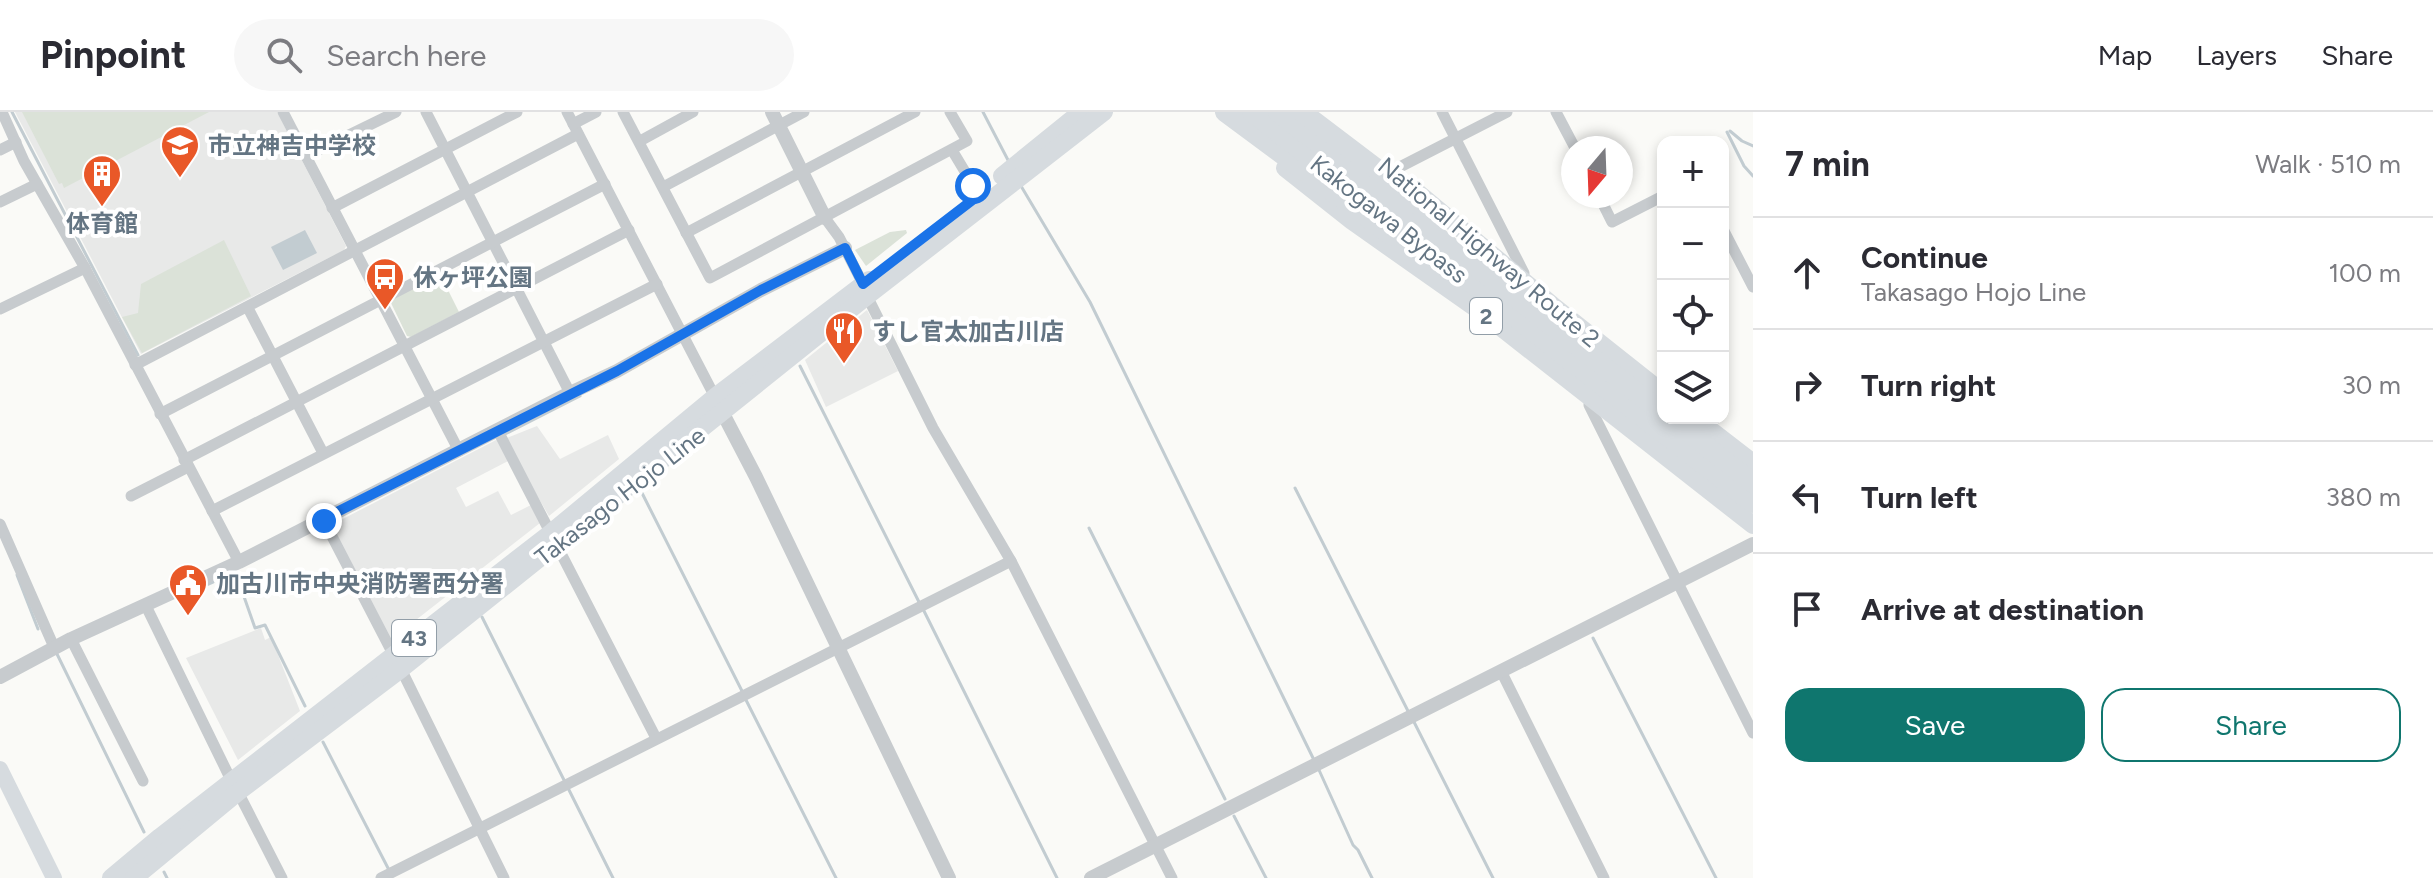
<!DOCTYPE html>
<html lang="en">
<head>
<meta charset="utf-8">
<style>
  body { margin:0; font-family:Figtree,"Noto Sans JP",sans-serif; background:#f7f7f7; color:#2b2b33 }
  .controls { position:absolute; right:24px; top:24px; display:grid; overflow:hidden; border-radius:16px; box-shadow:0 4px 12px #0003 }
  .controls button { width:72px; height:72px; display:grid; place-items:center; padding:0; border:0; border-bottom:2px solid #e1e1e2; background:#fff; color:#2b2b33; font:40px sans-serif }
  .compass { position:absolute; left:1561px; top:24px; width:72px; height:72px; border-radius:50%; background:#fff; box-shadow:0 4px 12px #0003; rotate:199deg }
  .stop { position:absolute; width:24px; height:24px; margin:-18px; border:6px solid #1a73e8; border-radius:50%; background:#fff }
  .stop.end { background:#1a73e8; border-color:#fff; box-shadow:0 2px 8px #0008 }
  .list { margin:0; padding:0; list-style:none }
  h2 { display:flex; justify-content:space-between; align-items:center; height:104px; margin:0; padding:0 32px; font-size:34px }
  h2 small { font-size:26px; font-weight:400; color:#7c7c81 }
  .list li { display:grid; grid-template-columns:52px 1fr auto; gap:24px; align-items:center; box-sizing:border-box; height:112px; padding:0 32px; border-top:2px solid #e1e1e2 }
  .list b { display:block; font-size:30px; white-space:nowrap }
  .list p { margin:0; font-size:26px; white-space:nowrap; color:#7c7c81 }
  .list em { font-size:26px; font-style:normal; color:#7c7c81 }
  .actions { display:flex; gap:16px; padding:24px 32px }
  .actions a { flex:1; padding:18px 0; border:2px solid #0f766e; border-radius:24px; text-align:center; font-size:28px; color:#0f766e }
  .actions .main { background:#0f766e; color:#fff }
  .icon { flex:none; width:44px; height:44px; fill:none; stroke:currentColor; stroke-width:2; stroke-linecap:round; stroke-linejoin:round }
  .map { position:relative; flex:none; width:1753px; height:766px; overflow:hidden }
  header { display:flex; align-items:center; gap:48px; box-sizing:border-box; height:112px; padding:0 40px; background:#fff; border-bottom:2px solid #e1e1e2 }
  header strong { font-size:38px }
  nav { display:flex; gap:44px; margin-inline-start:auto; font-size:28px }
  .search { width:560px; height:72px; background:#f7f7f7; display:flex; align-items:center; gap:20px; box-sizing:border-box; padding:0 28px; border-radius:44px; color:#7c7c81; font-size:30px }
  main { display:flex }
  aside { flex:1; background:#fff }
  .map>svg:first-child { display:block }
  .built { fill:#e8e9e8 }
  .green { fill:#dbe2d8 }
  .water { fill:#c2ccd1 }
  .lines { fill:none; stroke-linecap:round; stroke-linejoin:round }
  .stream { stroke:#c2ccd1; stroke-width:3 }
  .minor { stroke:#c7cbce; stroke-width:11 }
  .tertiary { stroke:#c7cbce; stroke-width:14 }
  .secondary { stroke:#d6dbdf; stroke-width:16 }
  .primary { stroke:#d6dbdf; stroke-width:18 }
  .trunk { stroke:#d6dbdf; stroke-width:18 }
  .motorway { stroke:#d6dbdf; stroke-width:20 }
  .route { stroke:#1a73e8; stroke-width:10 }
  .labels { text-anchor:middle; dominant-baseline:central; stroke-width:8; stroke-linejoin:round; paint-order:stroke }
  .shield { fill:#fff; stroke:#929ea8; stroke-width:2 }
  .shield-label { font-size:22px; font-weight:bold; fill:#647583 }
  .poi-label { font-size:24px; font-weight:bold; fill:#647583; stroke:#fff; text-anchor:start }
  .street-label { font-size:24px; fill:#647583; stroke:#fff }
</style>
</head>
<body>
<header>
<strong>Pinpoint</strong>
<div class="search"><svg class="icon" aria-label="search" viewBox="0 0 24 24"><circle cx="10" cy="10" r="6"/><path d="M15 15l6 6"/></svg>Search here</div>
<nav><a>Map</a><a>Layers</a><a>Share</a></nav>
</header>
<main>
<div class="map">
<svg width="1753" height="766" viewBox="0 0 1753 766">
  <rect width="100%" height="100%" fill="#fafaf7"/>
  <g class="built">
    <polygon points="15,0 277,0 346,134 344,138 141,242"/>
    <polygon points="867,198 898,259 826,295 805,248"/>
    <polygon points="537,314 560,347 608,323 619,347 549,404 504,327"/>
    <polygon points="496,328 501,330 510,348 456,376 466,395 498,379 511,403 531,393 540,411 389,529 332,416 333,412"/>
    <polygon points="261,516 265,528 271,525 300,599 238,648 186,546"/>
  </g>
  <g class="green">
    <polygon points="22,0 209,0 64,76 62,71 59,72"/>
    <polygon points="906,118 907,121 866,154 855,138 890,120"/>
    <polygon points="224,128 251,184 142,241 122,205 138,201 141,172"/>
    <polygon points="440,162 459,200 411,225 407,224 391,191 392,187"/>
  </g>
  <polygon class="water" points="305,118 317,141 283,158 271,135"/>
  <g class="lines">
    <g class="stream">
      <polyline points="12,0 138,243"/>
      <polyline points="983,0 1009,50"/>
      <polyline points="1730,19 1742,29 1753,34"/>
      <polyline points="1727,20 1744,54 1753,64"/>
      <polyline points="1021,74 1090,190 1314,648"/>
      <polyline points="800,254 919,490"/>
      <polyline points="505,322 580,284"/>
      <polyline points="1295,376 1409,601"/>
      <polyline points="642,381 743,581"/>
      <polyline points="1089,416 1225,687"/>
      <polyline points="235,459 255,516 265,513 305,594"/>
      <polyline points="17,463 38,517"/>
      <polyline points="183,483 213,470"/>
      <polyline points="923,497 1057,766"/>
      <polyline points="482,505 565,670"/>
      <polyline points="1593,526 1716,766"/>
      <polyline points="57,542 144,720"/>
      <polyline points="746,588 836,766"/>
      <polyline points="1413,608 1493,766"/>
      <polyline points="323,630 389,758"/>
      <polyline points="1319,658 1353,733 1358,738 1372,766"/>
      <polyline points="568,676 613,766"/>
      <polyline points="1234,704 1266,766"/>
      <polyline points="164,760 167,766"/>
    </g>
    <g class="minor">
      <polyline points="2,0 24,49 85,156 239,450"/>
      <polyline points="283,0 459,339"/>
      <polyline points="426,0 570,281"/>
      <polyline points="567,0 715,285"/>
      <polyline points="623,0 710,166 967,29 950,0"/>
      <polyline points="1442,0 1524,161 1523,168"/>
      <polyline points="1556,0 1575,36"/>
      <polyline points="573,12 596,0"/>
      <polyline points="640,29 693,0"/>
      <polyline points="0,38 16,30"/>
      <polyline points="952,38 979,83"/>
      <polyline points="306,44 396,0"/>
      <polyline points="1392,59 1507,0"/>
      <polyline points="663,75 804,0"/>
      <polyline points="1599,84 1612,110 1663,84"/>
      <polyline points="0,90 37,72"/>
      <polyline points="332,96 517,0"/>
      <polyline points="825,106 839,125 863,172"/>
      <polyline points="1723,117 1753,175"/>
      <polyline points="686,121 915,0"/>
      <polyline points="867,184 933,316 1011,449 1172,766"/>
      <polyline points="248,196 323,341"/>
      <polyline points="0,197 85,156"/>
      <polyline points="135,253 578,22"/>
      <polyline points="1590,285 1589,293 1753,621"/>
      <polyline points="160,302 605,72"/>
      <polyline points="498,319 656,626"/>
      <polyline points="184,348 629,118"/>
      <polyline points="131,384 188,355"/>
      <polyline points="212,399 657,172"/>
      <polyline points="323,407 393,542"/>
      <polyline points="0,412 54,535"/>
      <polyline points="146,494 232,670"/>
      <polyline points="71,527 143,669"/>
      <polyline points="401,557 504,766"/>
      <polyline points="1501,559 1604,766"/>
      <polyline points="238,680 282,766"/>
      <polyline points="381,766 1011,449"/>
    </g>
    <g class="tertiary">
      <polyline points="772,0 825,106"/>
      <polyline points="718,292 756,365 949,766"/>
      <polyline points="0,565 71,527 239,450 570,281 617,259 761,178 845,136"/>
      <polyline points="1091,766 1753,432"/>
    </g>
    <polyline class="secondary" points="0,657 54,766"/>
    <g class="primary">
      <polyline points="1002,64 1081,0"/>
      <polyline points="111,766 160,725 552,420 715,285 869,168"/>
      <polyline points="134,766 238,680 401,557 867,184 1104,0"/>
    </g>
    <g class="trunk">
      <polyline points="1285,56 1352,109 1484,202 1753,413"/>
      <polyline points="1412,76 1552,193 1663,281"/>
      <polyline points="1695,306 1753,351"/>
    </g>
    <g class="motorway">
      <polyline points="1225,0 1392,124"/>
      <polyline points="1252,0 1753,391"/>
      <polyline points="1278,0 1663,301"/>
      <polyline points="1302,0 1385,63 1421,95"/>
      <polyline points="1670,306 1753,371"/>
    </g>
  </g>
  <g class="lines">
    <polyline class="route" points="324,409 323,407 617,259 761,178 845,136 863,172 979,83 973,74"/>
  </g>
  <defs>
    <symbol id="school-pin" viewBox="-11 -11 22 30"><path d="M0 17L-7.5 6A9.5 9.5 0 1 1 7.5 6Z" fill="#e95828" stroke="#fff"/><path d="M0-5L7-2L0 1L-7-2ZM-4 1L0 2.5L4 1V4Q0 6-4 4Z" fill="#fff"/></symbol>
    <symbol id="building-pin" viewBox="-11 -11 22 30"><path d="M0 17L-7.5 6A9.5 9.5 0 1 1 7.5 6Z" fill="#e95828" stroke="#fff"/><path d="M-4-6H4V6H1V3H-1V6H-4ZM-2.5-4.3h1.7v1.8h-1.7ZM.8-4.3h1.7v1.8H.8ZM-2.5-1h1.7V.8h-1.7ZM.8-1h1.7V.8H.8Z" fill="#fff"/></symbol>
    <symbol id="bus-pin" viewBox="-11 -11 22 30"><path d="M0 17L-7.5 6A9.5 9.5 0 1 1 7.5 6Z" fill="#e95828" stroke="#fff"/><path d="M-5-6H5V4H4V6H2V4H-2V6H-4V4H-5ZM-3.5-4V0h7V-4ZM-3.5 1.2v1.5H-2V1.2ZM2 1.2v1.5H3.5V1.2Z" fill="#fff"/></symbol>
    <symbol id="restaurant-pin" viewBox="-11 -11 22 30"><path d="M0 17L-7.5 6A9.5 9.5 0 1 1 7.5 6Z" fill="#e95828" stroke="#fff"/><path d="M-5-6h1v4h1v-4h1v4h1v-4h1v5L-1.5 .5V6h-2V.5L-5-1ZM5-6V6H3V1.5H1.5Q1.5-4 5-6Z" fill="#fff"/></symbol>
    <symbol id="civic-pin" viewBox="-11 -11 22 30"><path d="M0 17L-7.5 6A9.5 9.5 0 1 1 7.5 6Z" fill="#e95828" stroke="#fff"/><path d="M-.6-6.5H3V-4.5H.6V-3L4-1V1h2V6H-6V1h2V-1L-.6-3ZM-1.2 2.5V6h2.4V2.5Z" fill="#fff"/></symbol>
  </defs>
  <g fill-rule="evenodd">
    <use href="#school-pin" x="158" y="11" width="44" height="60"/>
    <use href="#building-pin" x="80" y="40" width="44" height="60"/>
    <use href="#bus-pin" x="363" y="143" width="44" height="60"/>
    <use href="#restaurant-pin" x="822" y="197" width="44" height="60"/>
    <use href="#civic-pin" x="166" y="449" width="44" height="60"/>
  </g>
  <g class="labels">
    <g class="shield">
      <rect x="1470" y="186" width="32" height="36" rx="6"/>
      <rect x="392" y="508" width="44" height="36" rx="6"/>
    </g>
    <g class="shield-label">
      <text x="1486" y="204">2</text>
      <text x="414" y="526">43</text>
    </g>
    <g class="poi-label">
      <text x="208" y="33">市立神吉中学校</text>
      <text x="102" y="111" text-anchor="middle">体育館</text>
      <text x="413" y="165">休ヶ坪公園</text>
      <text x="872" y="219">すし官太加古川店</text>
      <text x="216" y="471">加古川市中央消防署西分署</text>
    </g>
    <g class="street-label">
      <text transform="translate(1389 107) rotate(38)">Kakogawa Bypass</text>
      <text transform="translate(1489 140) rotate(40)">National Highway Route 2</text>
      <text transform="translate(620 384) rotate(-38)">Takasago Hojo Line</text>
    </g>
  </g>
</svg>
<div class="controls">
<button>+</button>
<button>−</button>
<button><svg class="icon" aria-label="locate" viewBox="0 0 24 24"><circle cx="12" cy="12" r="6"/><path d="M12 2v4M12 18v4M2 12h4M18 12h4"/></svg></button>
<button><svg class="icon" aria-label="layers" viewBox="0 0 24 24"><path d="M12 4l9 5-9 5-9-5zM3 14l9 5 9-5"/></svg></button>
</div>
<svg class="compass" viewBox="-18 -18 36 36"><path d="M0-13l5 13h-10z" fill="#e53935"/><path d="M0 13l5-13h-10z" fill="#7c7c81"/></svg>
<div class="stop" style="left:973px;top:74px"></div>
<div class="stop end" style="left:324px;top:409px"></div>
</div>
<aside>
<h2>7 min<small>Walk · 510 m</small></h2>
<ul class="list">
<li><svg class="icon" aria-label="ahead" viewBox="0 0 24 24"><path d="M12 20V5M6 11l6-6 6 6"/></svg><div><b>Continue</b><p>Takasago Hojo Line</p></div><em>100 m</em></li>
<li><svg class="icon" aria-label="right" viewBox="0 0 24 24"><path d="M7 20v-9h11M14 6l5 5-5 5"/></svg><div><b>Turn right</b></div><em>30 m</em></li>
<li><svg class="icon" aria-label="left" viewBox="0 0 24 24"><path d="M17 20v-9H6M10 6l-5 5 5 5"/></svg><div><b>Turn left</b></div><em>380 m</em></li>
<li><svg class="icon" aria-label="arrive" viewBox="0 0 24 24"><path d="M6 21V4h12l-3 4 3 4H6"/></svg><div><b>Arrive at destination</b></div></li>
</ul>
<div class="actions"><a class="main">Save</a><a>Share</a></div>
</aside>
</main>
</body>
</html>
